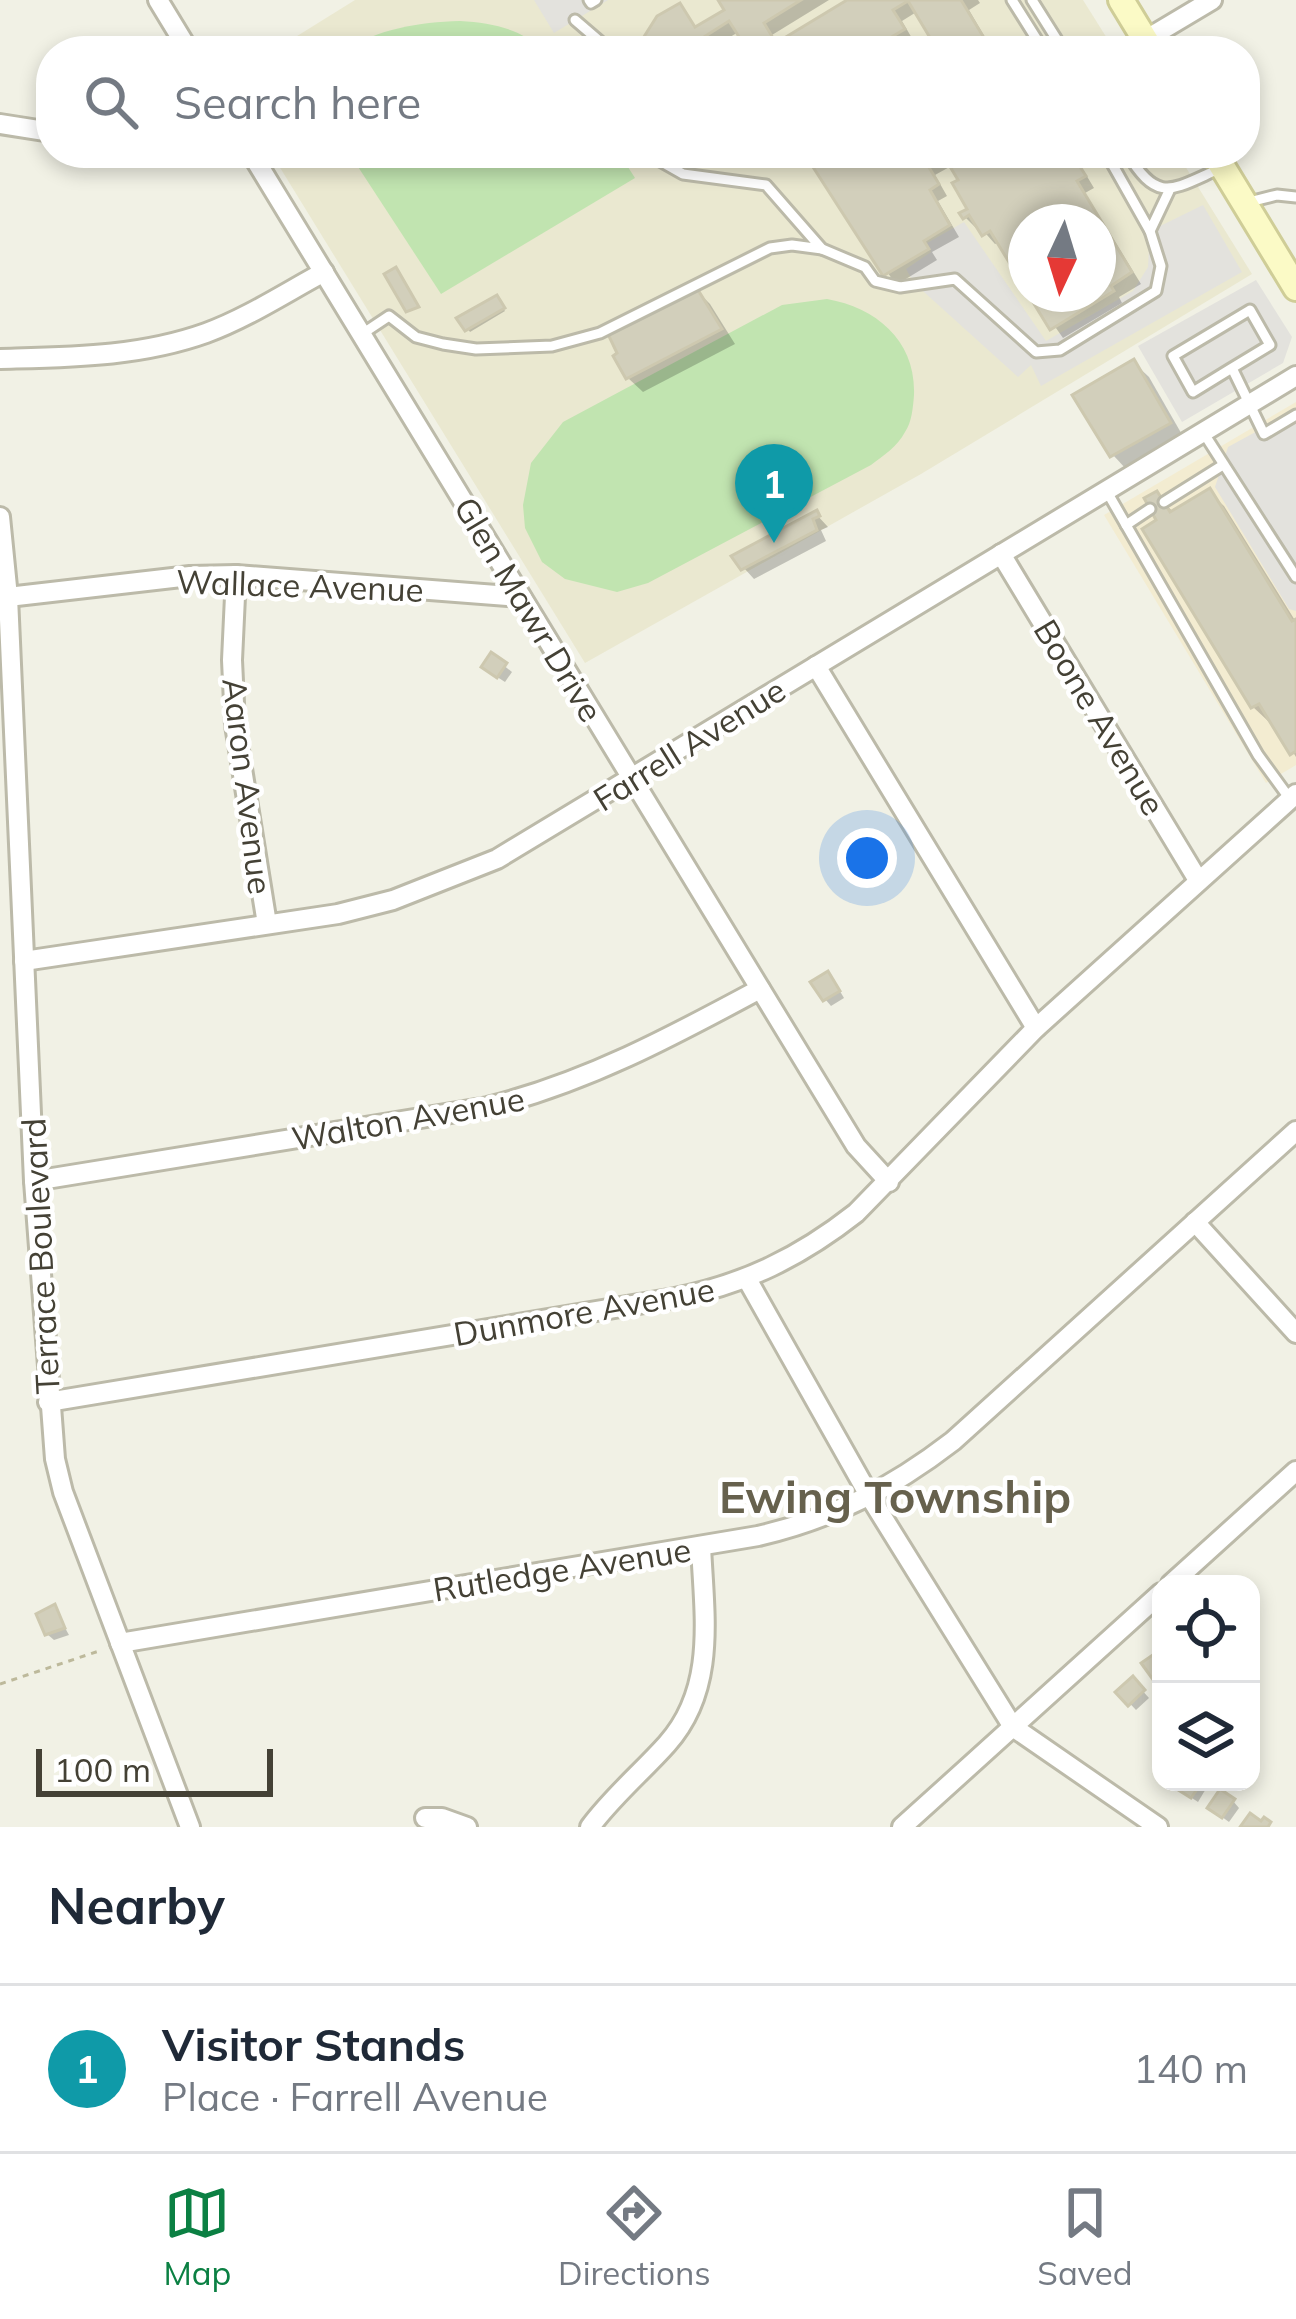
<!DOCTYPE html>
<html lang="en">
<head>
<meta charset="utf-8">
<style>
  body { margin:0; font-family:Mulish,sans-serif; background:#f6f6f7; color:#1f2937 }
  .controls { position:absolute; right:36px; bottom:36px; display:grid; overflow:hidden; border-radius:24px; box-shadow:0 6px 18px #0003 }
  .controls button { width:108px; height:108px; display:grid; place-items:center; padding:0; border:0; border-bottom:3px solid #e0e1e3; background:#fff; color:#1f2937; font:60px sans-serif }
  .compass { position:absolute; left:1008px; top:204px; width:108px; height:108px; border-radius:50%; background:#fff; box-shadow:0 6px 18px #0003; rotate:184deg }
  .scale { position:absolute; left:36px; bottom:30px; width:237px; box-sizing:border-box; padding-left:12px; border:6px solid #444135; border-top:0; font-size:33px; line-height:42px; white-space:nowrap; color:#444135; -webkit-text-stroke:9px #fff; paint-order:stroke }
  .you { position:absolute; left:867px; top:858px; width:42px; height:42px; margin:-30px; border:9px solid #fff; border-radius:50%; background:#1a73e8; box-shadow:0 0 0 18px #1a73e833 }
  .badge { display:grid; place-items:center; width:78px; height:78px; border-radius:50%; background:#0b8043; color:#fff; font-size:39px; font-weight:700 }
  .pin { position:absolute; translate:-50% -99px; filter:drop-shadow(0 3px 6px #0008) }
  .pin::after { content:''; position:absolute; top:63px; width:42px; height:36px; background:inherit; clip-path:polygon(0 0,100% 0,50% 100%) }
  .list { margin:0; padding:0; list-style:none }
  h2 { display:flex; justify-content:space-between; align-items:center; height:156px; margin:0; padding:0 48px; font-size:51px }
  h2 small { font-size:39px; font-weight:400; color:#747a83 }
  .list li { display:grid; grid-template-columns:78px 1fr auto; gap:36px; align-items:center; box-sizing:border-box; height:168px; padding:0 48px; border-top:3px solid #e0e1e3 }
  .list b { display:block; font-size:45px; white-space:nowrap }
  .list p { margin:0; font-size:39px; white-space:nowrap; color:#747a83 }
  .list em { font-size:39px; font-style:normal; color:#747a83 }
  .icon { flex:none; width:66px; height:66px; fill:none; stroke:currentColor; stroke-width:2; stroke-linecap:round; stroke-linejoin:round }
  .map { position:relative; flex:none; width:1296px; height:1827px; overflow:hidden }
  .search { position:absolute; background:#fff; box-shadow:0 6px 18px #0003; left:36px; right:36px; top:36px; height:132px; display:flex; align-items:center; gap:30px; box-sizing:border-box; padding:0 42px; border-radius:48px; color:#747a83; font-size:45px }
  .sheet { height:324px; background:#fff }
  nav { display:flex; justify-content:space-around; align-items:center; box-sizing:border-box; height:168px; border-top:3px solid #e0e1e3; background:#fff; font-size:33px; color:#747a83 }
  nav a { display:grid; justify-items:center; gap:6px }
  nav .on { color:#0b8043 }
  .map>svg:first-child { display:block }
  .commercial { fill:#f3ecd1 }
  .education { fill:#eae8d0; fill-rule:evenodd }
  .grass { fill:#c1e4b0 }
  .parking { fill:#e3e2dd }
  .shadow { fill:#0003 }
  .building { fill:#d2cfbb; stroke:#cdc8af; stroke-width:3 }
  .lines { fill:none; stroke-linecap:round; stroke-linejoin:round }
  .lane-casing { stroke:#bcbaa9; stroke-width:15 }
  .street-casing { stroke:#bcbaa9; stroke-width:24 }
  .secondary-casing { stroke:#cfcd97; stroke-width:30 }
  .path { stroke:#bdb99b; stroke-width:3; stroke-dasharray:6 6; stroke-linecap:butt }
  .lane { stroke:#fff; stroke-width:9 }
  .street { stroke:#fff; stroke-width:18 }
  .secondary { stroke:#fbfac6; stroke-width:24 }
  .labels { text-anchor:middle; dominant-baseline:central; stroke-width:9; stroke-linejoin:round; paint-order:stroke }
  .street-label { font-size:33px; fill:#444135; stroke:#fff }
  .district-label { font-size:45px; font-weight:bold; fill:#66614d; stroke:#fff }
</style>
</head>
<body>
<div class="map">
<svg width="1296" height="1827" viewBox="0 0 1296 1827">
  <rect width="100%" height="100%" fill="#f1f1e5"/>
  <polygon class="commercial" points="1296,402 1296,765 1266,783 1104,515"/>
  <g class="education">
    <polygon points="355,0 1083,0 1115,51 273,51"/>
    <path d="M 271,153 L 1177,153 L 1252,274 L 921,474 L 585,663 ZM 1026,222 L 1098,222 L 1098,294 L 1026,294 Z"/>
  </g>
  <g class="grass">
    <path d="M 460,21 C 494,23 520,29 546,51 L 342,51 C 379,29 418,22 460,21 Z"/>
    <polygon points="349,153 619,153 635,178 441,294"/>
    <path d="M 827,299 C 877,308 916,341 914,395 C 913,407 912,422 905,432 C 898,446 883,456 871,465 L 648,583 L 617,592 L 565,579 L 542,562 L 525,528 L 523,505 L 531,463 L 563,422 L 782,305 Z"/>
  </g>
  <g class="parking">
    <polygon points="534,0 608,0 554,33"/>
    <polygon points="1203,205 1242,272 1041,386 1031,365 1018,377 914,283 906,269 931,252 927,243 964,222 1046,341 1133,291 1148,267 1150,231"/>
    <polygon points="1256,280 1292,337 1283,363 1182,422 1138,346"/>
    <polygon points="1296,410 1296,611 1289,609 1215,487 1228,447"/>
  </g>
  <g class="shadow">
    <polygon points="721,0 829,0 772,35 779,46 853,0 978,0 980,3 969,10 993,51 941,51 918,11 902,21 913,40 896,51 752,51 740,31 712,48 714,51 639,51 679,7 698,29 728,11"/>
    <polygon points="680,153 765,153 747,163 712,165"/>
    <polygon points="808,153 1073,153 1094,188 1085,193 1141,284 1119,297 1122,303 1063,338 1032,294 1098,294 1098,222 1026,222 1026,285 1000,242 995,244 979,226 976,228 965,217 971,210 953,165 935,175 947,196 938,201 959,237 932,252 937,260 896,285"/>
    <polygon points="695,289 710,304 735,344 643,392 628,378"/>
    <polygon points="496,299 505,311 470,332 461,319"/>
    <polygon points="1134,363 1149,377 1184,438 1127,470 1113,455"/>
    <polygon points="1209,492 1224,506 1296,622 1296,757 1272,719 1268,721 1253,707 1160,521 1157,495 1174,513"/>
    <polygon points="816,514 828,527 821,530 826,541 754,579 744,568"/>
    <polygon points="492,656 512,672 505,682 491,673"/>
    <polygon points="834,981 844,998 831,1006 825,999"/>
    <polygon points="54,1608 69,1635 54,1640 47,1634"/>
    <polygon points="1133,1680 1149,1698 1136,1710 1119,1692"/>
    <polygon points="1178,1782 1210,1782 1198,1802 1183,1792"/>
    <polygon points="1233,1801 1239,1808 1229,1822 1218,1814"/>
  </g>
  <g class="building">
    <polygon points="718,0 801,0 764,23 776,43 847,0 961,0 992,51 938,51 908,1 893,10 905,29 868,51 748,51 729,21 704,37 713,51 635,51 657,16 680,3 695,27 724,10"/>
    <polygon points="804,153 1071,153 1086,176 1077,181 1132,272 1111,286 1114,291 1050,330 1028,294 1098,294 1098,222 1026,222 1026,290 990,231 982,236 969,215 963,219 959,213 967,209 952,183 958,180 943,155 927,164 939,184 930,190 950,225 924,241 929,249 883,276"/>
    <polygon points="396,267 419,307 406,312 384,274"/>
    <polygon points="695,285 722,329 626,379 613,356 617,353 606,330"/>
    <polygon points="497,295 505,308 465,331 456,318"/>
    <polygon points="1134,359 1171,423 1110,457 1072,395"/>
    <polygon points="1210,488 1292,621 1296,619 1296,751 1290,755 1259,704 1251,708 1142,529 1156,520 1144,498 1157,491 1170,512"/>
    <polygon points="817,510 820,516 813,519 817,530 741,570 731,556"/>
    <polygon points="491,652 507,663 497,678 481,667"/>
    <polygon points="828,971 840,991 823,1001 810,982"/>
    <polygon points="55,1604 65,1628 45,1635 36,1614"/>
    <polygon points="1160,1650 1161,1675 1154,1681 1141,1663"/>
    <polygon points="1133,1676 1145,1690 1128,1706 1115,1692"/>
    <polygon points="1175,1782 1202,1782 1191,1798 1172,1786"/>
    <polygon points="1220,1789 1235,1799 1222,1818 1207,1808"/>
    <polygon points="1250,1813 1261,1821 1264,1817 1271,1822 1268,1827 1240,1827"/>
  </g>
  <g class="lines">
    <defs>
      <g id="lane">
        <polyline points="589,0 591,3 596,0"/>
        <polyline points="1012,0 1044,51"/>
        <polyline points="1032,0 1064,51"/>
        <polyline points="575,20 611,51"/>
        <polyline points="646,153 683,174 766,185 822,249 865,267 875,281 900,287 955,279 1036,352 1060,350 1156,291 1161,266 1150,231"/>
        <polyline points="1106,153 1150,231 1169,191"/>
        <path d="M 1127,153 C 1158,204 1171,190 1219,169"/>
        <polyline points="1249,202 1277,195 1296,197"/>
        <polyline points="362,334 389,316 416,337 443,344 476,349 552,346 600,333 770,248 792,245 822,249"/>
        <polyline points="1232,368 1270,345 1250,310 1173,356 1193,392 1232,368 1264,434 1296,415"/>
        <polyline points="1203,432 1296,577"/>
        <polyline points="1106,490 1258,755 1290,799"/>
        <polyline points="1164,502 1223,465"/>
        <polyline points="1126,525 1150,509"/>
      </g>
      <g id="street">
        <polyline points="158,0 189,51"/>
        <polyline points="1145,40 1212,0"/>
        <polyline points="0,124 51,132"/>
        <polyline points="251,153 856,1146 889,1182"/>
        <path d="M 0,359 C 70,357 139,357 206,333 C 247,318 285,293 324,272"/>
        <polyline points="0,517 8,597 34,1181 55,1459 63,1492 190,1827"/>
        <polyline points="1001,554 1198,880"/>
        <polyline points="236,575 232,660 235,725 267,924"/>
        <polyline points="8,597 190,576 236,575 521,597"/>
        <polyline points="816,666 1036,1028"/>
        <polyline points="24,961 338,914 393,900 497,859 1296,376"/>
        <path d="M 34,1181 L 488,1107 C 587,1082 671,1037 760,989"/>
        <polyline points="1195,1222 1296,1333"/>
        <polyline points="747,1279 870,1497 1013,1727 1158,1827"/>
        <path d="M 48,1402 L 675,1298 C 745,1284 800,1257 856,1213 L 1036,1028 L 1296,794"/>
        <polyline points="1171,1584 1296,1471"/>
        <path d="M 120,1643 L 758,1536 C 832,1519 892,1488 953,1441 L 1296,1131"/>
        <polyline points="425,1818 442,1818 467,1827"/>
        <path d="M 590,1827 C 613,1796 642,1772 667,1744 C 717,1688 704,1615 701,1546"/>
        <polyline points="902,1827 1161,1593"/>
      </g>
      <g id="secondary">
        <polyline points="1121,0 1152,51"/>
        <polyline points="1214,153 1296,288"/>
      </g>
    </defs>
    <use href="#lane" class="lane-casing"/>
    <use href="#street" class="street-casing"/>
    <use href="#secondary" class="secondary-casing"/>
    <polyline class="path" points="0,1684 102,1650"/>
    <use href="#lane" class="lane"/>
    <use href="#street" class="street"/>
    <use href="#secondary" class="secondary"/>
  </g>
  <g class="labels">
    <g class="street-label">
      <text transform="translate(300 585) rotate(2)">Wallace Avenue</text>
      <text transform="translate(529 609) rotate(59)">Glen Mawr Drive</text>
      <text transform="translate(1100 717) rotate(59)">Boone Avenue</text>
      <text transform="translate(689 744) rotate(-32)">Farrell Avenue</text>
      <text transform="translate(248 786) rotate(83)">Aaron Avenue</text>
      <text transform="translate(408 1118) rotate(-10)">Walton Avenue</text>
      <text transform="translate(40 1256) rotate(-93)">Terrace Boulevard</text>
      <text transform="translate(584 1311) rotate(-10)">Dunmore Avenue</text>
      <text transform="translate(562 1569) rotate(-9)">Rutledge Avenue</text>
    </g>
    <g class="district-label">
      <text x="895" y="1496">Ewing Township</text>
    </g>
  </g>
</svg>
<div class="controls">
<button><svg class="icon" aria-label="locate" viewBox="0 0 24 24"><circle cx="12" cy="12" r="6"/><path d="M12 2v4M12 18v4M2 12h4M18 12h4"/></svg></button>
<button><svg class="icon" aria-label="layers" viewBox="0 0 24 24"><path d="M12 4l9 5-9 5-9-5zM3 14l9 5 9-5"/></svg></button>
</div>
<svg class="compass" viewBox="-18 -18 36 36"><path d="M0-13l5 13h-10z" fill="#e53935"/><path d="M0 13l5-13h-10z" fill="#747a83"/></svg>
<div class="scale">100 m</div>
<div class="you"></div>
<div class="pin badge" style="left:774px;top:543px;background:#0f9aa8">1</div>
<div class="search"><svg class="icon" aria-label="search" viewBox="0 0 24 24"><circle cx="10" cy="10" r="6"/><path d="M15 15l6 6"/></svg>Search here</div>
</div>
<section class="sheet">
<h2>Nearby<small></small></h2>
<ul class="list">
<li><span class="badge" style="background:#0f9aa8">1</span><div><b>Visitor Stands</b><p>Place · Farrell Avenue</p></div><em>140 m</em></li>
</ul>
</section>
<nav>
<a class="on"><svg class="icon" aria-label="map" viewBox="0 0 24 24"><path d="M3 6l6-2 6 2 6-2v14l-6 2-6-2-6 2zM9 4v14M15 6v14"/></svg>Map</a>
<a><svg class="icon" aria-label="directions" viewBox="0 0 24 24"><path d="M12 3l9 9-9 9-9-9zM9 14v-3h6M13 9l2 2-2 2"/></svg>Directions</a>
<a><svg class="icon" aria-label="saved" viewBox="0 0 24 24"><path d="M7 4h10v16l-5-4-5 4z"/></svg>Saved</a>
</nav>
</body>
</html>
